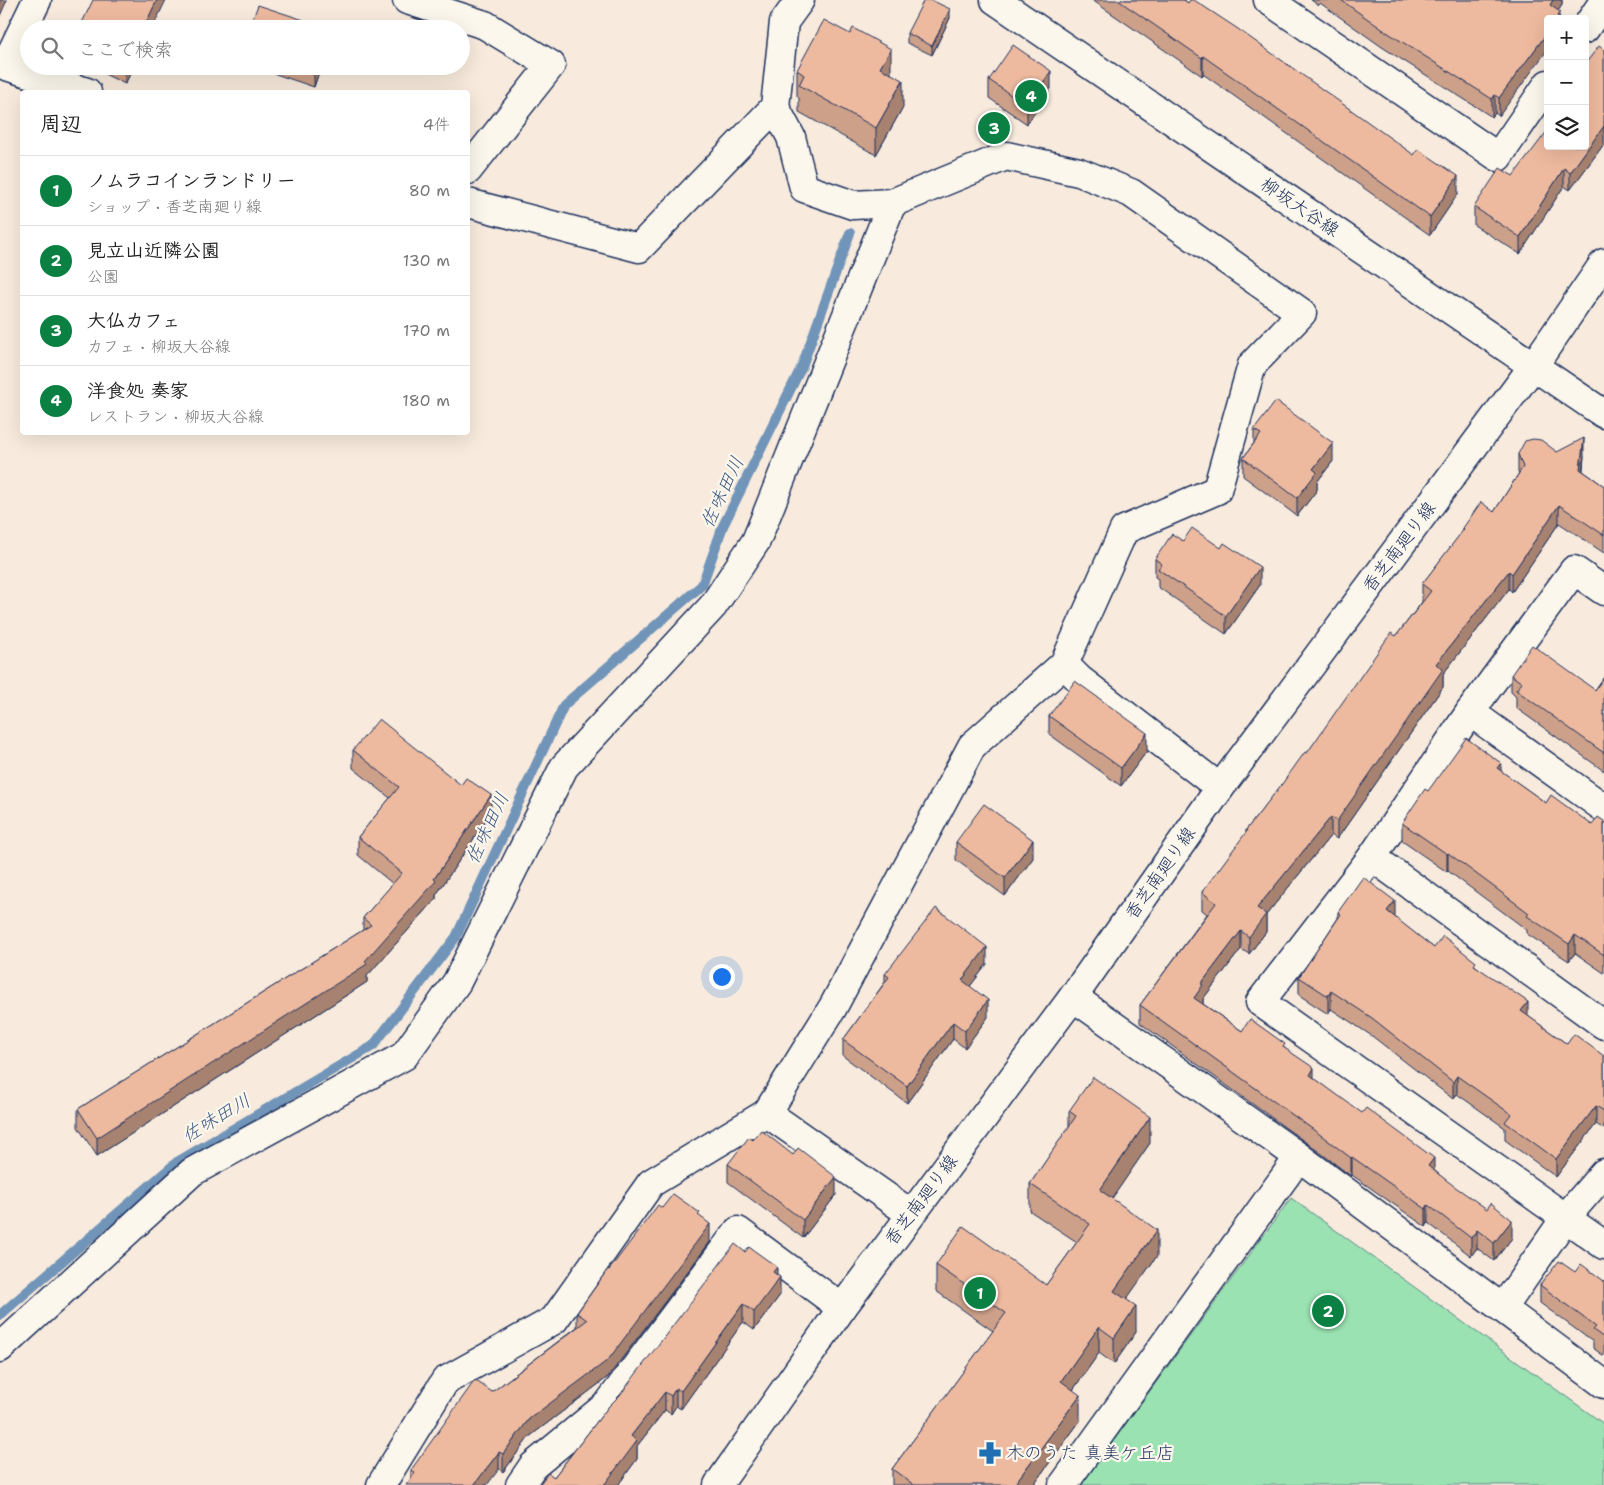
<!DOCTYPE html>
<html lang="ja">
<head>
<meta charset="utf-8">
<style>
  body { margin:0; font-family:"Shantell Sans","Klee One",sans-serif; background:#f2f2f2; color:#222 }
  .controls { position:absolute; right:15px; top:15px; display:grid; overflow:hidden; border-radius:5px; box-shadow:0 5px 20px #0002 }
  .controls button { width:45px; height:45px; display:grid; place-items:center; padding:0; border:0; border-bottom:1px solid #e0e0e0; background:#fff; color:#222; font:25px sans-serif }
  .you { position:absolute; left:721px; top:976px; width:18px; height:18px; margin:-12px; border:4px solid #fff; border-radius:50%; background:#1a73e8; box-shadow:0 0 0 8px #1a73e833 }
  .badge { display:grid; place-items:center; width:32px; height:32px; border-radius:50%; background:#0b8043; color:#fff; font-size:16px; font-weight:700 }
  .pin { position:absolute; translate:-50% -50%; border:2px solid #fff; box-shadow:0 1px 5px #0006 }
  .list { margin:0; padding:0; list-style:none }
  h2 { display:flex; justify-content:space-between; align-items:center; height:65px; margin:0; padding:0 20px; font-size:21px }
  h2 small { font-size:16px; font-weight:400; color:#767676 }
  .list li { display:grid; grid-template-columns:32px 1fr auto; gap:15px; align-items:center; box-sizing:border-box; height:70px; padding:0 20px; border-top:1px solid #e0e0e0 }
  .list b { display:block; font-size:19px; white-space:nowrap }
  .list p { margin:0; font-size:16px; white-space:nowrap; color:#767676 }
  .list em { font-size:16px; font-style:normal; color:#767676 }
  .icon { flex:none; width:28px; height:28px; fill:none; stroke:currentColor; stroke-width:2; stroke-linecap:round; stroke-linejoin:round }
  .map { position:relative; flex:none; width:1604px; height:1485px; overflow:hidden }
  .search { position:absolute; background:#fff; box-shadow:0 5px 20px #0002; left:20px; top:20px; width:450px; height:55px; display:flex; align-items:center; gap:12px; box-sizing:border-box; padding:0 18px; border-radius:28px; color:#767676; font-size:19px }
  .panel { position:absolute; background:#fff; box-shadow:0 5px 20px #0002; left:20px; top:90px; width:450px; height:345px; border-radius:5px }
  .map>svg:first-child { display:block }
  .green { fill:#9ae2b1; stroke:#5a8888 }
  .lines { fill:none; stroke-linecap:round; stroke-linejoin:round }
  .stream { stroke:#7194b9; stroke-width:10 }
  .street-casing { stroke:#1b2f5e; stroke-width:31 }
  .secondary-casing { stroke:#1b2f5e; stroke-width:31 }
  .street { stroke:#fbf7ec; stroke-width:28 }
  .secondary { stroke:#fbf7ec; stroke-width:28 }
  .wall { fill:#cda089; stroke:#1b2f5e }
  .shaded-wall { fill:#a7826f; stroke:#1b2f5e }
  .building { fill:#eeba9f; stroke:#1b2f5e }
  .labels { text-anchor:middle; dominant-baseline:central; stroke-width:4.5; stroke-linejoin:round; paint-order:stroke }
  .street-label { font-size:18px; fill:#1b2f5e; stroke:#fbf7ec }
  .poi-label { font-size:18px; fill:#1b2f5e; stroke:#fbf7ec; text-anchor:start }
  .water-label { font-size:19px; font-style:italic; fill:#3f5984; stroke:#fbf7ec }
</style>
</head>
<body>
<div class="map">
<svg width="1604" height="1485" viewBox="0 0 1604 1485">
  <rect width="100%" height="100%" fill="#f8ebdd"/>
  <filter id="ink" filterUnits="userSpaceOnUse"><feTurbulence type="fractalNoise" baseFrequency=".02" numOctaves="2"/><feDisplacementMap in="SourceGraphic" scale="10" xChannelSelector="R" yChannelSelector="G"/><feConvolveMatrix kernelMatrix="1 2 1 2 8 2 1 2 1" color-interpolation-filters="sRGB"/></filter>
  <g filter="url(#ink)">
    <polygon class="green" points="1291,1198 1604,1424 1604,1485 1081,1485"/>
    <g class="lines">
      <polyline class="stream" points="0,1315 177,1162 373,1046 456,937 564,705 702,585 723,526 802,366 850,233"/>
      <defs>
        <g id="street">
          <polyline points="407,0 485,25 551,65 468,170"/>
          <polyline points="1268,0 1498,157 1548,84"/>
          <polyline points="1585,29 1604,1"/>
          <polyline points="0,64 87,92"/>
          <polyline points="6,64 37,0"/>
          <polyline points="468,203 639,248 775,107"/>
          <polyline points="1604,591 1574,570 1470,712 1372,857 1260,1002 1604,1245"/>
          <polyline points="1064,664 1079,679 1220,788"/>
          <polyline points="1470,712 1604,808"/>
          <polyline points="1372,857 1604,1025"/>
          <polyline points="1073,997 1299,1157 1604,1384"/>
          <polyline points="767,1113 833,1007 972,746 1064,664 1124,530 1217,490 1252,365 1302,313 1131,193 1079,172 1006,156 892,203 853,205 804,188 791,137 775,107 784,22 800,0"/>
          <polyline points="1503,1308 1566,1217 1604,1173"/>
          <polyline points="0,1348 192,1172 404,1056 457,982 564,767 713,606 756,541 892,203"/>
          <polyline points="381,1485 445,1381 554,1320 651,1183 767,1113 911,1214"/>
          <polyline points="520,1485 533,1466 608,1404 738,1231 842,1308"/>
          <polyline points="1063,1485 1299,1157"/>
        </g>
        <g id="secondary">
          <polyline points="995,0 1604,414"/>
          <polyline points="718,1485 842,1308 1073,997 1220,788 1534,365 1604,263"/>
        </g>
      </defs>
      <use href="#street" class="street-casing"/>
      <use href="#secondary" class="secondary-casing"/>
      <use href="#street" class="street"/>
      <use href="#secondary" class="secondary"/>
    </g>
    <g class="wall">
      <polygon points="1092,0 1184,0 1458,194 1430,235 1203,74 1202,76"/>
      <polygon points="1311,0 1562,0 1562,5 1558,11 1560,19 1499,116 1495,113 1492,117 1382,47 1320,3 1318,5"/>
      <polygon points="950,18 932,55 907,43 907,33"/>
      <polygon points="1604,50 1604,144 1570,190 1564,186 1520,254 1474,225 1474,207 1513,176 1548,146"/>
      <polygon points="88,66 134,66 125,84"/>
      <polygon points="252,66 321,66 314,87"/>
      <polygon points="797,70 891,74 903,107 876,155 799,112 799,98 797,96"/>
      <polygon points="989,80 1051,88 1027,124 989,98"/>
      <polygon points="1254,430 1333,461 1317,482 1317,490 1297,516 1243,476 1243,458 1254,443"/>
      <polygon points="1557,452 1584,456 1583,471 1604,486 1604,553 1559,523 1512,592 1509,589 1443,674 1443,687 1337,839 1331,835 1266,915 1266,932 1249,954 1241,949 1203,999 1203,1004 1242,1031 1285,1048 1314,1078 1434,1170 1512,1238 1494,1261 1477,1248 1471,1256 1428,1223 1426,1227 1352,1175 1351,1176 1322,1154 1140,1023 1140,1005 1207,914 1202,910 1202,892 1246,834 1246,830 1307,753 1422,602 1422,584 1463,531 1463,528 1494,512 1519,473 1518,472 1518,454"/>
      <polygon points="1183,541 1221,548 1260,585 1226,634 1158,587 1158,579 1155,577 1155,559"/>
      <polygon points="1511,675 1595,690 1604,677 1604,771 1516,708 1516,697 1511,692"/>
      <polygon points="1049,716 1147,751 1121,786 1049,734"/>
      <polygon points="353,750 491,813 436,895 436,899 367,976 367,982 97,1156 78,1127 78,1109 363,930 363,918 393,884 358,855 358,837 390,798 353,768"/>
      <polygon points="1501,771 1546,803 1592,825 1604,821 1604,973 1575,953 1569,961 1527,934 1527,930 1448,871 1447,872 1402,841 1402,823 1428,791"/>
      <polygon points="956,842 1033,858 1005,896 956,860"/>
      <polygon points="1338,912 1395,918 1434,948 1476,966 1528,1016 1567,1044 1604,1056 1604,1129 1596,1124 1556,1177 1505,1140 1505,1128 1457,1094 1453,1099 1372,1036 1331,1009 1328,1014 1299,995 1299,977 1338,918"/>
      <polygon points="987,964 970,986 988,1017 965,1048 953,1039 907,1103 843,1056 843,1040 885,982 885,974"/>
      <polygon points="1069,1111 1150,1143 1112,1198 1157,1256 1126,1299 1136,1332 1114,1364 1099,1353 1073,1390 1080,1421 1033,1485 892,1485 892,1469 993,1331 936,1291 936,1265 1046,1285 1077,1242 1030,1211 1030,1184 1069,1127"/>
      <polygon points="753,1140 836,1195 803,1238 728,1182 728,1164"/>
      <polygon points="662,1208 700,1217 710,1242 608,1377 529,1437 503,1472 499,1469 411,1478 411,1470 492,1392 577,1327 577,1313 609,1270"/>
      <polygon points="1575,1272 1604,1281 1604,1356 1593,1348 1593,1342 1540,1303 1540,1285"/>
      <polygon points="777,1274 780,1295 754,1330 743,1322 681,1409 676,1406 671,1414 665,1410 637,1446 637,1459 618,1485 539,1485 554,1477 609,1406"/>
    </g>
    <g class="shaded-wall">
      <polygon points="0,0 7,0 0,16"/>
      <polygon points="157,0 166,0 152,29 143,29"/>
      <polygon points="1553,0 1562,0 1562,5 1553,19 1550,5"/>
      <polygon points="950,9 950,18 932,55 932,46"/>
      <polygon points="1548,32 1548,49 1499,116 1499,98"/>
      <polygon points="891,49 891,76 880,68"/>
      <polygon points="1203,56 1203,74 1202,76 1202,58"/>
      <polygon points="125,66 134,66 125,84"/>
      <polygon points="315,66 321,66 314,87 314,69"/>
      <polygon points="1051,71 1051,88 1027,124 1027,106"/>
      <polygon points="903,80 903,107 876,155 876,128"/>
      <polygon points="1495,95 1495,113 1492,117 1492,99"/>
      <polygon points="1604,126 1604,144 1570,190 1570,173"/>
      <polygon points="1564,168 1564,186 1520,254 1520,237"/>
      <polygon points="1458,176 1458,194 1430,235 1430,217"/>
      <polygon points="1584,438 1584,456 1580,487 1580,469"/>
      <polygon points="1333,443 1333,461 1317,482 1317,490 1297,516 1297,498 1313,469"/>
      <polygon points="1559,505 1559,523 1512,592 1512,574"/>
      <polygon points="1260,567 1260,585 1226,634 1226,616"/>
      <polygon points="1509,571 1509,589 1443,674 1443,687 1337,839 1337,821 1436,664"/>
      <polygon points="1147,733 1147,751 1121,786 1121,768"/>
      <polygon points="1501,763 1501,781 1497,768"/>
      <polygon points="491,795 491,813 436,895 436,899 367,976 367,982 97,1156 97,1138 434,879"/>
      <polygon points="1331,817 1331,835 1266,915 1266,932 1249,954 1249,937 1257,908"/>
      <polygon points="1033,840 1033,858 1005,896 1005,878"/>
      <polygon points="1448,853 1448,871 1447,872 1447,854"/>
      <polygon points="1395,901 1395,918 1387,911"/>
      <polygon points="1241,931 1241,949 1203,999 1203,1003 1194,1016 1194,998 1201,984"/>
      <polygon points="1575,935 1575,953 1569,961 1569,944"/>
      <polygon points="987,947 987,964 962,997 962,980"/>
      <polygon points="1331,991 1331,1009 1328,1014 1328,996"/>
      <polygon points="988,1000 988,1017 965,1048 965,1031"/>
      <polygon points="1528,1002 1528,1019 1521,1011"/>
      <polygon points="953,1022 953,1039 907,1103 907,1086"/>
      <polygon points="1314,1068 1314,1086 1310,1075"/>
      <polygon points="1457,1076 1457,1094 1453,1099 1453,1082"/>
      <polygon points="1596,1106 1596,1124 1556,1177 1556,1159"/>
      <polygon points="1150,1117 1150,1143 1100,1216 1100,1190"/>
      <polygon points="1352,1157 1352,1175 1351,1176 1351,1158"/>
      <polygon points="1434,1158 1434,1176 1428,1166"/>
      <polygon points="836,1177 836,1195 803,1238 803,1220"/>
      <polygon points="1428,1205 1428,1223 1426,1227 1426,1209"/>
      <polygon points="1512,1220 1512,1238 1494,1261 1494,1243"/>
      <polygon points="710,1224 710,1242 608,1377 529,1437 503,1472 503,1454 529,1419"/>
      <polygon points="1157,1230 1157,1256 1114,1317 1114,1291"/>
      <polygon points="1477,1230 1477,1248 1471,1256 1471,1238"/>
      <polygon points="777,1267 777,1281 780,1277 780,1295 754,1330 754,1312 773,1272"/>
      <polygon points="743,1304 743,1322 681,1409 681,1391"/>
      <polygon points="1136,1306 1136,1332 1114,1364 1114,1338"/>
      <polygon points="1099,1327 1099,1353 1061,1407 1061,1381"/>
      <polygon points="676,1388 676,1406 671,1414 671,1396"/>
      <polygon points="665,1392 665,1410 637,1446 637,1459 618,1485 604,1485 631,1436"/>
      <polygon points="1080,1395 1080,1421 1033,1485 1014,1485"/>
      <polygon points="499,1452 499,1469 487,1485 474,1485"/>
    </g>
    <g class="building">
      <polygon points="93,0 157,0 143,29 79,29"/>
      <polygon points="924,0 931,0 950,9 932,46 907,33"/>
      <polygon points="1118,0 1184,0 1188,3 1190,0 1194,0 1238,29 1414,155 1418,149 1458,176 1430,217 1203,56 1202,58"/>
      <polygon points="1341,0 1553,0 1550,5 1560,12 1557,16 1558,17 1557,19 1548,19 1548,32 1499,98 1495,95 1492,99 1382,29"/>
      <polygon points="258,5 328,28 328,29 248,29 251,21 252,21"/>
      <polygon points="824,20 850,34 853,28 891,49 880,68 903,80 876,128 799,85 804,75 797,70"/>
      <polygon points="1013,45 1051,71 1027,106 989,80"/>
      <polygon points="1599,46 1604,50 1604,126 1570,173 1564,168 1520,237 1474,207 1500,168 1513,176 1548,130 1548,146 1585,146 1585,64"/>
      <polygon points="307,66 315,66 314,69"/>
      <polygon points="1276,401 1333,443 1313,469 1317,472 1297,498 1243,458 1261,434 1254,430"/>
      <polygon points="1584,438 1580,469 1604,486 1604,535 1559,505 1512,574 1509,571 1436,664 1443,669 1337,821 1331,817 1257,908 1266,914 1249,937 1241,931 1201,984 1203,985 1194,998 1242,1031 1250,1019 1285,1044 1283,1047 1314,1068 1310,1075 1362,1113 1366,1108 1434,1158 1428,1166 1454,1186 1487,1209 1491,1203 1512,1220 1494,1243 1477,1230 1471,1238 1428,1205 1426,1209 1352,1157 1351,1158 1322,1136 1140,1005 1216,903 1202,892 1247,831 1246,830 1282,784 1305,752 1307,753 1391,633 1396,636 1431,591 1422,584 1464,529 1463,528 1481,502 1494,512 1523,467 1518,454 1525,441 1533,439 1541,440 1557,452"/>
      <polygon points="1192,528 1221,548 1224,543 1260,567 1226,616 1158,569 1162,564 1155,559 1172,534 1183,541"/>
      <polygon points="1532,645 1595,690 1604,677 1604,753 1516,690 1522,683 1511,675"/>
      <polygon points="1075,681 1147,733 1121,768 1049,716"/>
      <polygon points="379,719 461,785 466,778 491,795 434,879 436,881 365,961 367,964 97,1138 78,1109 371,925 363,918 402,873 358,837 399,787 353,750"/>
      <polygon points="1466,738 1501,763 1497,768 1546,803 1551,795 1592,825 1598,817 1604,821 1604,955 1575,935 1569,944 1527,916 1529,913 1448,853 1447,854 1402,823 1425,789 1428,791"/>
      <polygon points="984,804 1033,840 1005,878 956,842"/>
      <polygon points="1363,877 1395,901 1387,911 1434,948 1443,936 1476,962 1474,965 1528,1002 1521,1011 1567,1044 1574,1034 1604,1056 1604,1111 1596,1106 1556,1159 1505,1122 1511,1114 1457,1076 1453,1082 1372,1018 1331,991 1328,996 1299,977 1341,914 1338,912"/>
      <polygon points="936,908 987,947 962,980 988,1000 965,1031 953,1022 907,1086 843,1040 889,977 885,974"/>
      <polygon points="1093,1077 1150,1117 1100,1190 1157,1230 1114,1291 1136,1306 1114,1338 1099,1327 1061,1381 1080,1395 1014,1485 914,1485 892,1469 1006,1313 936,1265 963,1226 1046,1285 1090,1224 1030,1184 1076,1116 1069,1111"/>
      <polygon points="761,1130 793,1155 798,1148 836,1177 803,1220 728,1164 749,1137 753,1140"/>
      <polygon points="673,1194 700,1213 698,1215 710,1224 608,1360 529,1419 503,1454 499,1452 474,1485 406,1485 415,1473 411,1470 475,1380 492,1392 587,1320 577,1313 608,1269 609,1270 658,1205 662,1208"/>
      <polygon points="735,1244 745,1252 749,1247 777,1267 773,1272 780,1277 754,1312 743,1304 681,1391 676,1388 671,1396 665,1392 631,1436 637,1441 604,1485 539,1485 548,1473 554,1477 609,1406 620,1395"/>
      <polygon points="1559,1261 1575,1272 1581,1264 1604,1281 1604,1338 1593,1330 1596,1327 1540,1285"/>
    </g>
  </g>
  <defs>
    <symbol id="pharmacy-bare" viewBox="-9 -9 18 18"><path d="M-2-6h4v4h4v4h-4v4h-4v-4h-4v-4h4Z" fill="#1f6fb2" stroke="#fbf7ec" stroke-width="2.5" paint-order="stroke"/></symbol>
  </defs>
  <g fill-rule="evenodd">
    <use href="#pharmacy-bare" x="974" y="1437" width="32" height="32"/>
  </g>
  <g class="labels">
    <g class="street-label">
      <text transform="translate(1300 207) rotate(34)">柳坂大谷線</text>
      <text transform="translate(1399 547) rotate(-53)">香芝南廻り線</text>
      <text transform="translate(1160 873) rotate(-55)">香芝南廻り線</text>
      <text transform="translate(921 1200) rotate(-53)">香芝南廻り線</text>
    </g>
    <g class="poi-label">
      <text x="1006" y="1453">木のうた 真美ケ丘店</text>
    </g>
    <g class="water-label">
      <text transform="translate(722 492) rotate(-65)">佐味田川</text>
      <text transform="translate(487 828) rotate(-65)">佐味田川</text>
      <text transform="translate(216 1118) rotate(-31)">佐味田川</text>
    </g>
  </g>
</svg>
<div class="controls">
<button>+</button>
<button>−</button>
<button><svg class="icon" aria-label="layers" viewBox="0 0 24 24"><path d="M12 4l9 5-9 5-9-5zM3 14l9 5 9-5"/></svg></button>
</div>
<div class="you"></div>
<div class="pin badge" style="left:980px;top:1293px">1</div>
<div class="pin badge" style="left:1328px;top:1311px">2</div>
<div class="pin badge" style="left:994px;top:128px">3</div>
<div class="pin badge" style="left:1031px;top:96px">4</div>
<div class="search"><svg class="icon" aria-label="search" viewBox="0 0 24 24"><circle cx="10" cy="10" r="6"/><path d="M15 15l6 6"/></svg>ここで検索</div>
<section class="panel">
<h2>周辺<small>4件</small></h2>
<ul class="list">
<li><span class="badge">1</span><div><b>ノムラコインランドリー</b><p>ショップ · 香芝南廻り線</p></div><em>80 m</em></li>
<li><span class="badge">2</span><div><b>見立山近隣公園</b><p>公園</p></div><em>130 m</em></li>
<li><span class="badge">3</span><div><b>大仏カフェ</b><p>カフェ · 柳坂大谷線</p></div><em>170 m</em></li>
<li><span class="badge">4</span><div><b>洋食処 奏家</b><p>レストラン · 柳坂大谷線</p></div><em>180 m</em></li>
</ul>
</section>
</div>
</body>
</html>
